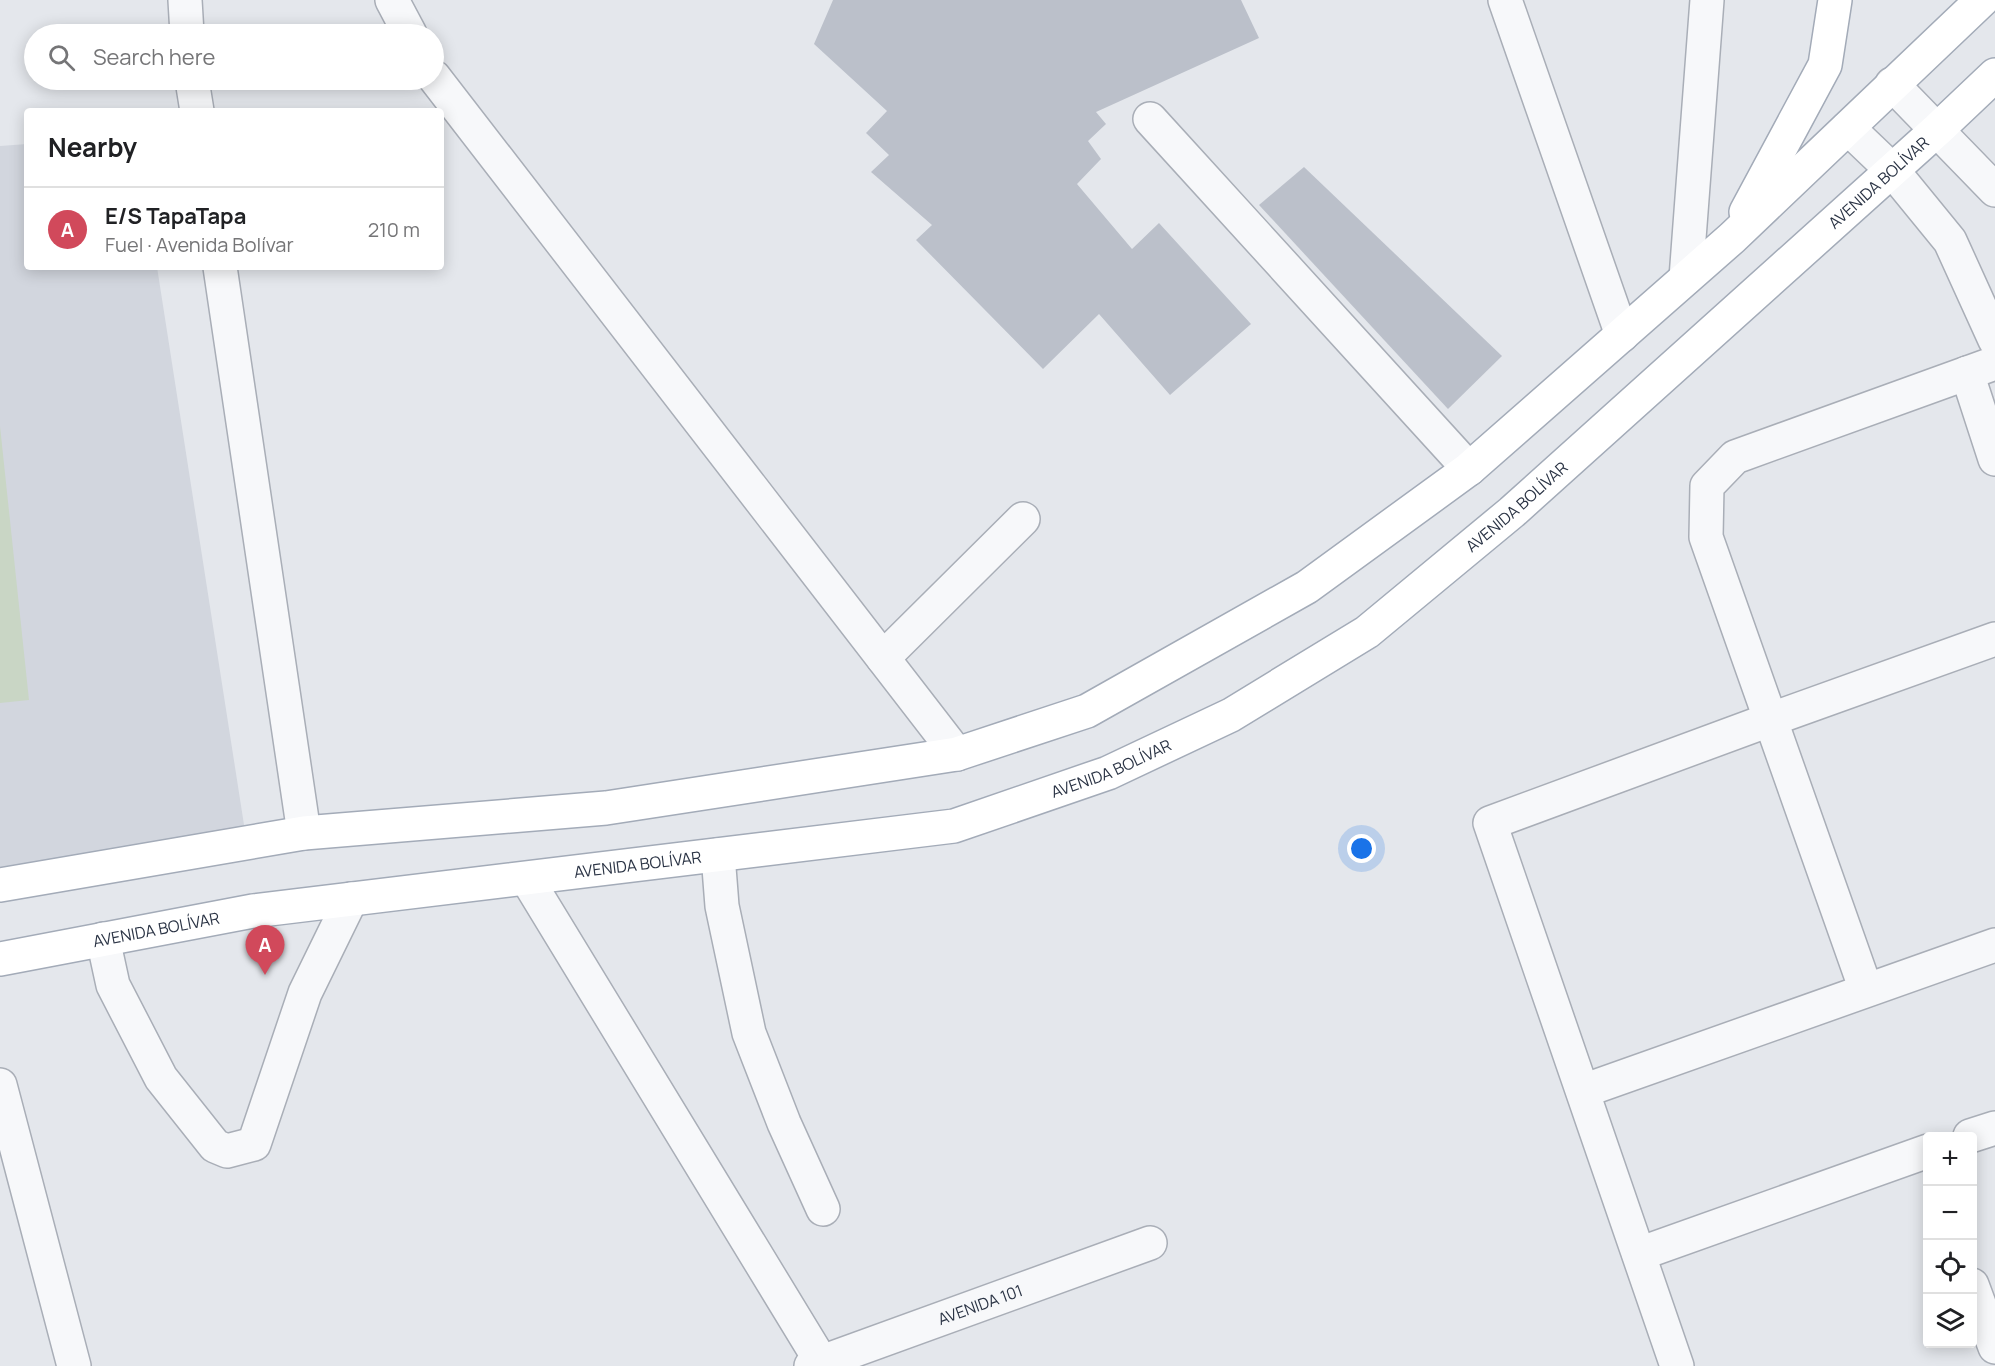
<!DOCTYPE html>
<html lang="en">
<head>
<meta charset="utf-8">
<style>
  body { margin:0; font-family:Manrope,sans-serif; background:#f2f2f2; color:#202124 }
  .controls { position:absolute; right:18px; bottom:18px; display:grid; overflow:hidden; border-radius:6px; box-shadow:0 3px 15px #0003 }
  .controls button { width:54px; height:54px; display:grid; place-items:center; padding:0; border:0; border-bottom:2px solid #e0e0e0; background:#fff; color:#202124; font:30px sans-serif }
  .you { position:absolute; left:1362px; top:849px; width:21px; height:21px; margin:-15px; border:4px solid #fff; border-radius:50%; background:#1a73e8; box-shadow:0 0 0 9px #1a73e833 }
  .badge { display:grid; place-items:center; width:39px; height:39px; border-radius:50%; background:#d1495b; color:#fff; font-size:20px; font-weight:700 }
  .pin { position:absolute; translate:-50% -50px; filter:drop-shadow(0 2px 3px #0008) }
  .pin::after { content:''; position:absolute; top:32px; width:21px; height:18px; background:inherit; clip-path:polygon(0 0,100% 0,50% 100%) }
  .list { margin:0; padding:0; list-style:none }
  h2 { display:flex; justify-content:space-between; align-items:center; height:78px; margin:0; padding:0 24px; font-size:26px }
  h2 small { font-size:20px; font-weight:400; color:#757577 }
  .list li { display:grid; grid-template-columns:39px 1fr auto; gap:18px; align-items:center; box-sizing:border-box; height:84px; padding:0 24px; border-top:2px solid #e0e0e0 }
  .list b { display:block; font-size:22px; white-space:nowrap }
  .list p { margin:0; font-size:20px; white-space:nowrap; color:#757577 }
  .list em { font-size:20px; font-style:normal; color:#757577 }
  .icon { flex:none; width:33px; height:33px; fill:none; stroke:currentColor; stroke-width:2; stroke-linecap:round; stroke-linejoin:round }
  .map { position:relative; flex:none; width:1995px; height:1366px; overflow:hidden }
  .search { position:absolute; background:#fff; box-shadow:0 3px 15px #0003; left:24px; top:24px; width:420px; height:66px; display:flex; align-items:center; gap:15px; box-sizing:border-box; padding:0 21px; border-radius:33px; color:#757577; font-size:22px }
  .panel { position:absolute; background:#fff; box-shadow:0 3px 15px #0003; left:24px; top:108px; width:420px; height:162px; border-radius:6px }
  .map>svg:first-child { display:block }
  .built { fill:#d2d6de }
  .green { fill:#c9d6c5 }
  .building { fill:#bbc0ca }
  .lines { fill:none; stroke-linecap:round; stroke-linejoin:round }
  .minor-casing { stroke:#a9aeb7; stroke-width:36 }
  .major-casing { stroke:#a3abb8; stroke-width:36 }
  .minor { stroke:#f7f8fa; stroke-width:33 }
  .major { stroke:#fff; stroke-width:33 }
  .labels { text-anchor:middle; dominant-baseline:central; stroke-width:4.5; stroke-linejoin:round; paint-order:stroke }
  .street-label { font-size:16px; fill:#2b3445; stroke:#f4f6f9 }
</style>
</head>
<body>
<div class="map">
<svg width="1995" height="1366" viewBox="0 0 1995 1366">
  <rect width="100%" height="100%" fill="#e4e7ec"/>
  <polygon class="built" points="27,144 27,267 157,267 247,844 0,902 0,146"/>
  <polygon class="green" points="0,426 29,700 0,703"/>
  <g class="building">
    <polygon points="833,0 1241,0 1259,38 1096,112 1106,124 1088,141 1101,159 1077,184 1132,249 1159,223 1251,324 1170,395 1099,314 1043,369 916,240 932,225 871,172 889,155 866,133 887,111 814,44"/>
    <polygon points="1304,167 1502,356 1448,409 1259,205"/>
  </g>
  <g class="lines">
    <defs>
      <g id="minor">
        <polyline points="185,0 187,34"/>
        <polyline points="392,0 410,34"/>
        <polyline points="1505,0 1622,335"/>
        <polyline points="434,77 957,754"/>
        <polyline points="192,80 197,111"/>
        <polyline points="1892,84 1995,190"/>
        <polyline points="1150,119 1469,469"/>
        <polyline points="1848,128 1892,170 1950,241 1995,340"/>
        <polyline points="220,267 304,833"/>
        <polyline points="1686,278 1707,0"/>
        <polyline points="1967,373 1995,459"/>
        <polyline points="883,658 1023,519"/>
        <polyline points="718,855 722,906 749,1033 784,1123 823,1209"/>
        <polyline points="527,879 822,1363"/>
        <polyline points="103,939 113,985 161,1078 215,1146 227,1151 254,1144 305,993 351,899"/>
        <polyline points="1866,990 1706,537 1707,486 1735,457 1995,363"/>
        <polyline points="0,1085 74,1366"/>
        <polyline points="1583,1091 1995,945"/>
        <polyline points="1970,1136 1995,1128"/>
        <polyline points="1639,1254 1928,1151"/>
        <polyline points="1972,1285 1995,1347"/>
        <path id="s1" d="M 811,1366 L 1150,1243"/>
        <polyline points="1677,1366 1490,823 1769,720 1995,639"/>
      </g>
      <g id="major">
        <polyline points="1746,212 1825,65 1835,0"/>
        <polyline points="0,885 304,833 606,808 957,754 1087,711 1307,587 1469,469 1732,238 1982,0"/>
        <path id="s2" d="M 0,959 L 253,911 L 954,826 L 1108,773 L 1231,715 L 1367,632 L 1512,512 L 1938,129 L 1995,75"/>
      </g>
    </defs>
    <use href="#minor" class="minor-casing"/>
    <use href="#major" class="major-casing"/>
    <use href="#minor" class="minor"/>
    <use href="#major" class="major"/>
  </g>
  <g class="labels">
    <g class="street-label">
      <text stroke="none"><textPath href="#s2" startOffset="2103">AVENIDA BOLÍVAR</textPath></text>
      <text stroke="none"><textPath href="#s2" startOffset="1617">AVENIDA BOLÍVAR</textPath></text>
      <text stroke="none"><textPath href="#s2" startOffset="1131">AVENIDA BOLÍVAR</textPath></text>
      <text stroke="none"><textPath href="#s2" startOffset="645">AVENIDA BOLÍVAR</textPath></text>
      <text stroke="none"><textPath href="#s2" startOffset="159">AVENIDA BOLÍVAR</textPath></text>
      <text stroke="none"><textPath href="#s1" startOffset="180">AVENIDA 101</textPath></text>
    </g>
  </g>
</svg>
<div class="controls">
<button>+</button>
<button>−</button>
<button><svg class="icon" aria-label="locate" viewBox="0 0 24 24"><circle cx="12" cy="12" r="6"/><path d="M12 2v4M12 18v4M2 12h4M18 12h4"/></svg></button>
<button><svg class="icon" aria-label="layers" viewBox="0 0 24 24"><path d="M12 4l9 5-9 5-9-5zM3 14l9 5 9-5"/></svg></button>
</div>
<div class="you"></div>
<div class="pin badge" style="left:265px;top:975px">A</div>
<div class="search"><svg class="icon" aria-label="search" viewBox="0 0 24 24"><circle cx="10" cy="10" r="6"/><path d="M15 15l6 6"/></svg>Search here</div>
<section class="panel">
<h2>Nearby<small></small></h2>
<ul class="list">
<li><span class="badge">A</span><div><b>E/S TapaTapa</b><p>Fuel · Avenida Bolívar</p></div><em>210 m</em></li>
</ul>
</section>
</div>
</body>
</html>
